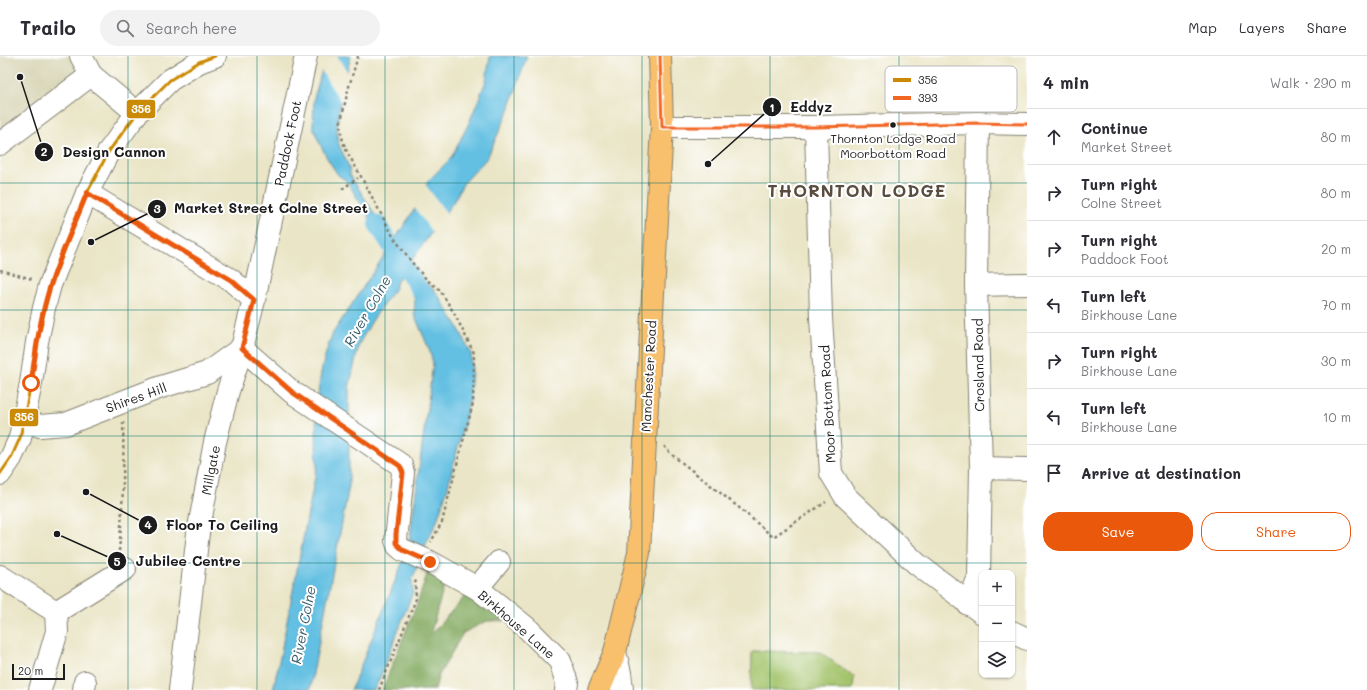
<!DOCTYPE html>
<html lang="en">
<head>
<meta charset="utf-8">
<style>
  body { margin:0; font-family:Mali,sans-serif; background:#f2f2f3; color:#2b2b33 }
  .controls { position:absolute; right:12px; bottom:12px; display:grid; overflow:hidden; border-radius:8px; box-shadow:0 1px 3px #0004 }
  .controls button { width:36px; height:36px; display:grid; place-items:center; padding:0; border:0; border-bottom:1px solid #e1e1e2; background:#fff; color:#2b2b33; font:20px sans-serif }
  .scale { position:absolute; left:12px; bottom:10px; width:53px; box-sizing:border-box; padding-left:4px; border:2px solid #1c1c1c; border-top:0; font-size:11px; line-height:14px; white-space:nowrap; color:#1c1c1c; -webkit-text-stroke:3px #fff; paint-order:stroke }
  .stop { position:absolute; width:12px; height:12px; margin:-9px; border:3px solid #ea580c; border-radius:50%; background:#fff }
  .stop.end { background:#ea580c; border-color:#fff; box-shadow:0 1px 4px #0008 }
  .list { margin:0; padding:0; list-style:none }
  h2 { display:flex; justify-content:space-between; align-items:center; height:52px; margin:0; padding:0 16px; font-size:17px }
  h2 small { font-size:13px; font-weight:400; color:#7c7c81 }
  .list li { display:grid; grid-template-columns:26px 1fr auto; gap:12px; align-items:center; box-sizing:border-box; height:56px; padding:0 16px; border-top:1px solid #e1e1e2 }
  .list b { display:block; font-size:15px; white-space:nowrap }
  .list p { margin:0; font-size:13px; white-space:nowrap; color:#7c7c81 }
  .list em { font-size:13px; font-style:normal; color:#7c7c81 }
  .actions { display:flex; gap:8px; padding:12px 16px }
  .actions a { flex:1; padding:9px 0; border:1px solid #ea580c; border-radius:16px; text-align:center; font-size:14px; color:#ea580c }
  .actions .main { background:#ea580c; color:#fff }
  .icon { flex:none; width:22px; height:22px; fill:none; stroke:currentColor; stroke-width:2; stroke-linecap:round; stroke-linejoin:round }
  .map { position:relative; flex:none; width:1027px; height:634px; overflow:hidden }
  header { display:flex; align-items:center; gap:24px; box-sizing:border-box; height:56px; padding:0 20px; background:#fff; border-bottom:1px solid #e1e1e2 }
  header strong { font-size:19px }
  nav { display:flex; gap:22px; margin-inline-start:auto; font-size:14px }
  .search { width:280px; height:36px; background:#f2f2f3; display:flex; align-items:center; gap:10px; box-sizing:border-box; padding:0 14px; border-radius:22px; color:#7c7c81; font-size:15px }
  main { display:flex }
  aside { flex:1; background:#fff }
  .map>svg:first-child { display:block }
  .built { fill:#d8d5b5 }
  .green { fill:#a4c46c; stroke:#607044 }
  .forest { fill:#83aa60; stroke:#50633e }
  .water { fill:#64c0e2; stroke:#406e7f }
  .pier { fill:#eae5c6 }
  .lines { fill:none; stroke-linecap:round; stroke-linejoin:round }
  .canal { stroke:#64c0e2; stroke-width:18 }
  .minor-casing { stroke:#838071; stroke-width:24 }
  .major-casing { stroke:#838071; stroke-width:24 }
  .path { stroke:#838071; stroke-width:2.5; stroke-dasharray:3 3; stroke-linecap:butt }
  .minor { stroke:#fff; stroke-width:22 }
  .major { stroke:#f8bf6c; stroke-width:22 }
  .minor-bridge-casing { stroke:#838071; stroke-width:24; stroke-linecap:butt }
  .minor-bridge { stroke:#fff; stroke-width:22 }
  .bus-1-casing { stroke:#fff; stroke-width:6 }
  .bus-2-casing { stroke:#fff; stroke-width:6 }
  .bus-1 { stroke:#cb8a06; stroke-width:3 }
  .bus-2 { stroke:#f26522; stroke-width:3 }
  .route { stroke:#ea580c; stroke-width:5 }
  .grid { fill:none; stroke:#0f766e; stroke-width:1; stroke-opacity:0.55 }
  .bus-dot { fill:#1c1c1c; stroke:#fff; stroke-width:1.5 }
  .labels { text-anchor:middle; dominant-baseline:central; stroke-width:4; stroke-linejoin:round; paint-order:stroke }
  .bus-label { font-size:12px; fill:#1c1c1c; stroke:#fff }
  .street-label { font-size:13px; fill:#1c1c1c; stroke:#fff }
  .water-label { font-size:14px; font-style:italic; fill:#395e6b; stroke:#fff }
  .district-label { font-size:17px; font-weight:bold; letter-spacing:1px; fill:#5a4d40; stroke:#fff }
  .key { fill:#fff; stroke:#bbb; stroke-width:1 }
  .key-label { font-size:11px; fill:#1c1c1c }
  .leader { fill:none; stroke:#1c1c1c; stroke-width:1.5 }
  .callout-dot { fill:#1c1c1c; stroke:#fff; stroke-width:1.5 }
  .mark-label { font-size:12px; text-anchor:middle; font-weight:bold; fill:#fff }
  .callout-label { font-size:14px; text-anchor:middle; font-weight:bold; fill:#1c1c1c; stroke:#fff; stroke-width:4; stroke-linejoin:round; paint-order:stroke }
  .line-badge { stroke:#fff; stroke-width:1.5 }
  .badge-label { font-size:11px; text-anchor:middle; font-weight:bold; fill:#fff }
</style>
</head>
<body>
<header>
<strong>Trailo</strong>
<div class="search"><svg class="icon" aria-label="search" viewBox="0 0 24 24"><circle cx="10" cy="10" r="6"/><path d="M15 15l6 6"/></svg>Search here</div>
<nav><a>Map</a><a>Layers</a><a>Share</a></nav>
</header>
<main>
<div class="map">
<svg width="1027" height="634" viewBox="0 0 1027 634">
  <rect width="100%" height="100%" fill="#fff"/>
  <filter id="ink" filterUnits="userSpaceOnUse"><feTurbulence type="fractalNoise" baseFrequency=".025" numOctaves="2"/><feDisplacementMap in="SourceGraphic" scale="8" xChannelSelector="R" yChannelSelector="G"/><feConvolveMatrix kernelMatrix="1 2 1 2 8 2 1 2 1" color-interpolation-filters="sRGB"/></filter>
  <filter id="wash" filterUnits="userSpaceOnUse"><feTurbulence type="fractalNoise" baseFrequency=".012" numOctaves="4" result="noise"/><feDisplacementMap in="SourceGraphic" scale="16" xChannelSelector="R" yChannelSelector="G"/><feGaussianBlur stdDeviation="0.9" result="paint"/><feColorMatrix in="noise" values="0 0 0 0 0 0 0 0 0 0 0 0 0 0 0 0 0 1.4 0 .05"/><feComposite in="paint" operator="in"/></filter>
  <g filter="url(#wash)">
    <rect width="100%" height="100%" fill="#eae5c6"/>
    <polygon class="built" points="0,0 69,0 77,16 0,84"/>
    <polygon class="green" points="752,595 820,596 854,621 853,634 751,634"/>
    <polygon class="forest" points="428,515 446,524 430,579 469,536 504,565 487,565 463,577 438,621 435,634 382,634 418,545"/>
    <g class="water">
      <path d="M 326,0 L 351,0 C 346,20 334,66 338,85 C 341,97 350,107 350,119 L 391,184 L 389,188 L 386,189 L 347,125 L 338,119 L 327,102 L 319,86 L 313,71 L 314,42 Z"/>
      <path d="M 490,0 L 527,0 L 509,54 L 487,102 L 463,128 L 454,145 L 397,225 L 395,232 L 372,265 L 359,288 L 349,332 L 349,430 L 310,633 L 273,634 L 282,591 L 317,411 C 315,366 315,320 333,277 L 422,142 L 428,125 L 451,102 L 469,67 L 486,25 Z"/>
      <polygon points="409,217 415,217 436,236 457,269 471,297 472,315 470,338 465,364 447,434 437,465 428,483 412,524 413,536 379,624 374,634 351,634 396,523 409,489 433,307 429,293 414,258 415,244 407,223"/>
    </g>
    <g class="pier">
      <polygon points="324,0 337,0 349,18 343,49 320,13"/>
      <polygon points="425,128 447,158 433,178 414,151 420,141"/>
    </g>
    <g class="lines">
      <polyline class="canal" points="377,168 422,237"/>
    </g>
  </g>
  <g filter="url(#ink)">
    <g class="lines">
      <defs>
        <g id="minor">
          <polyline points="81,0 91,19 137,57"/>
          <polyline points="662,71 816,71 978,67 1027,68"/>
          <polyline points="816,71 821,262 831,417 845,440 917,508 982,557"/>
          <polyline points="0,88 91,19"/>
          <polyline points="87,137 231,224 254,244"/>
          <polyline points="976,229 1027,228"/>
          <polyline points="242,292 292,336 401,409 403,417 396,484 398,490 403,494"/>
          <polyline points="24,365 40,370 66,368 161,331 207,317 242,292"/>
          <polyline points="981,412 1027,413"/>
          <polyline points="0,418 11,402 20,382 31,327 37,286 44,252 50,229 87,137 109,95 137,57 170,24 199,6 215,0"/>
          <polyline points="430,506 477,532 527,572 560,605 567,627 566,634"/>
          <polyline points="0,520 56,556 57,575 40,634"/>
          <polyline points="477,532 499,506"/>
          <polyline points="968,548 979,521 981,412 976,229 978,67"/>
          <polyline points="56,556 125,513"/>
          <polyline points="1012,576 1027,583"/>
          <polyline points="615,596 620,617 622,634"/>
          <polyline points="84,634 85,626"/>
          <polyline points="180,634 198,477 215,386 228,335 242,292 254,244 306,0"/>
        </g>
        <polyline id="major" points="599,634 615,596 639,497 662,71 660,0"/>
      </defs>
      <use href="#minor" class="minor-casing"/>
      <use href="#major" class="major-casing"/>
      <g class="path">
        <polyline points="358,0 348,34 340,69 343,86 347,96 358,115 394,182 414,209 427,224 440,234 454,257 474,297 473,347 442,466 431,486"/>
        <polyline points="342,133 358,122"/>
        <polyline points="0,214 32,223"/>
        <polyline points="664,390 671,398 742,454 773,481 826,446"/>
        <path d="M 119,495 C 123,452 124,409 123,366"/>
        <polyline points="379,634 416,543 415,527 417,522"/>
      </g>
      <use href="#minor" class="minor"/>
      <use href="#major" class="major"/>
      <defs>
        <polyline id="minor-bridge" points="403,494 430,506"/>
      </defs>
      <use href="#minor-bridge" class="minor-bridge-casing"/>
      <use href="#minor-bridge" class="minor-bridge"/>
      <defs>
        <polyline id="bus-1" points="0,418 11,402 20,382 31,327 37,286 50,229 87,137 109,95 137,57 170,24 199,6 215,0"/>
        <polyline id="bus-2" points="660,0 662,71 816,71 978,67 1027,68"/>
      </defs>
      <use href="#bus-1" class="bus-1-casing"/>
      <use href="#bus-2" class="bus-2-casing"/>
      <use href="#bus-1" class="bus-1"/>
      <use href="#bus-2" class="bus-2"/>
    </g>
  </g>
  <g class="lines" filter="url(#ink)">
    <path class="route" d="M 31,327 C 36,294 40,260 51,228 C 61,197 75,167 87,137 L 231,224 L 254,244 L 242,292 L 292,336 L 400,410 L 403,417 L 396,478 L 396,487 L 403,494 L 430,506"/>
  </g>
  <path class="grid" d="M 128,0 L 128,634M 257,0 L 257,634M 385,0 L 385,634M 514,0 L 514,634M 642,0 L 642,634M 770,0 L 770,634M 899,0 L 899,634M 0,127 L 1027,127M 0,254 L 1027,254M 0,380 L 1027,380M 0,507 L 1027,507"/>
  <circle class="bus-dot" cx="893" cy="69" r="3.5"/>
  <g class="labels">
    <g class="bus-label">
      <text x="893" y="82">Thornton Lodge Road<tspan x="893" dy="15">Moorbottom Road</tspan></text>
    </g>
    <g class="street-label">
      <text transform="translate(287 87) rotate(-78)">Paddock Foot</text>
      <text transform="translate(978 309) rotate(-91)">Crosland Road</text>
      <text transform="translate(648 320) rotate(-87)">Manchester Road</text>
      <text transform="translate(136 341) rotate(-20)">Shires Hill</text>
      <text transform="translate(827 348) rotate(-93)">Moor Bottom Road</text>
      <text transform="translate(210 414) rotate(-79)">Millgate</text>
      <text transform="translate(517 568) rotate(41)">Birkhouse Lane</text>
    </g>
    <g class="water-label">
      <text transform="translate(367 255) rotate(-60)">River Colne</text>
      <text transform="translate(303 569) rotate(-79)">River Colne</text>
    </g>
    <g class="district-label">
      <text x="857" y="134">THORNTON LODGE</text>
    </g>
  </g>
  <rect x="885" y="10" width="132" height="46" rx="6" class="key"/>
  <rect x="893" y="22" width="18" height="4" fill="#cb8a06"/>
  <rect x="893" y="40" width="18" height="4" fill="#f26522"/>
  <g class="key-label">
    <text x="918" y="28">356</text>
    <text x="918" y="46">393</text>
  </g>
  <path class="leader" d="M708 108L772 51M20 21L44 96M91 186L157 153M86 436L148 469M57 478L117 505"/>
  <g class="callout-dot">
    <circle cx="708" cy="108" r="4"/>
    <circle cx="20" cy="21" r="4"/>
    <circle cx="91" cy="186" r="4"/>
    <circle cx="86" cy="436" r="4"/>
    <circle cx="57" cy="478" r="4"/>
    <circle cx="772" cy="51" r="10"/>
    <circle cx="44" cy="96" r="10"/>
    <circle cx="157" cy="153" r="10"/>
    <circle cx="148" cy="469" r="10"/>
    <circle cx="117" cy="505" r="10"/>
  </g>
  <g class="mark-label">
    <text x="772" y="56">1</text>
    <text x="44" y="100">2</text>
    <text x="157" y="157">3</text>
    <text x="148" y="473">4</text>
    <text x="117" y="510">5</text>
  </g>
  <g class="callout-label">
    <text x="811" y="56">Eddyz</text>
    <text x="114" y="101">Design Cannon</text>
    <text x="271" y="157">Market Street Colne Street</text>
    <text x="222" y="474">Floor To Ceiling</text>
    <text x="188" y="510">Jubilee Centre</text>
  </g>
  <g class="line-badge">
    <rect x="126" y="43" width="30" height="20" rx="4" fill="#cb8a06"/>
    <rect x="9" y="352" width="30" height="19" rx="4" fill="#cb8a06"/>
  </g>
  <g class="badge-label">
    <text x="141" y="57">356</text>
    <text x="24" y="365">356</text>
  </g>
</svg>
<div class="controls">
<button>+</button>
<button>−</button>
<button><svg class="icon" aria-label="layers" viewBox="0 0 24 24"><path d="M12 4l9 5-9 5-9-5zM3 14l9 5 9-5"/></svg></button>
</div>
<div class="scale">20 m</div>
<div class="stop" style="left:31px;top:327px"></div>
<div class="stop end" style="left:430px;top:506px"></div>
</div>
<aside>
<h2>4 min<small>Walk · 290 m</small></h2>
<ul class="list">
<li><svg class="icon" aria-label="ahead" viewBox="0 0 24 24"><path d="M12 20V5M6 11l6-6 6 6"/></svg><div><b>Continue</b><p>Market Street</p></div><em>80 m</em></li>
<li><svg class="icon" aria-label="right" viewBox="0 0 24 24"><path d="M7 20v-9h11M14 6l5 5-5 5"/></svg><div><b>Turn right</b><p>Colne Street</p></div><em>80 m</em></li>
<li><svg class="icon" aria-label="right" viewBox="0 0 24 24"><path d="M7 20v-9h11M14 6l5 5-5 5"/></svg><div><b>Turn right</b><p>Paddock Foot</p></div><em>20 m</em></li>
<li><svg class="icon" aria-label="left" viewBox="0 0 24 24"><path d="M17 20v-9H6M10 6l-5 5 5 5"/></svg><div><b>Turn left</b><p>Birkhouse Lane</p></div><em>70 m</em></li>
<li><svg class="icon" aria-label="right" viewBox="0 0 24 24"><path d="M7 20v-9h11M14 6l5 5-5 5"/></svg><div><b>Turn right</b><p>Birkhouse Lane</p></div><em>30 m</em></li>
<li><svg class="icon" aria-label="left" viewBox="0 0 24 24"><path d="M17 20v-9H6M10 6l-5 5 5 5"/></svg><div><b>Turn left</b><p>Birkhouse Lane</p></div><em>10 m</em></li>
<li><svg class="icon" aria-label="arrive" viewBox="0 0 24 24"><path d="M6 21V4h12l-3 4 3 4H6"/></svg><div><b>Arrive at destination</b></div></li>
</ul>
<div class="actions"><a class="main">Save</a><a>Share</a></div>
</aside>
</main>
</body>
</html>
